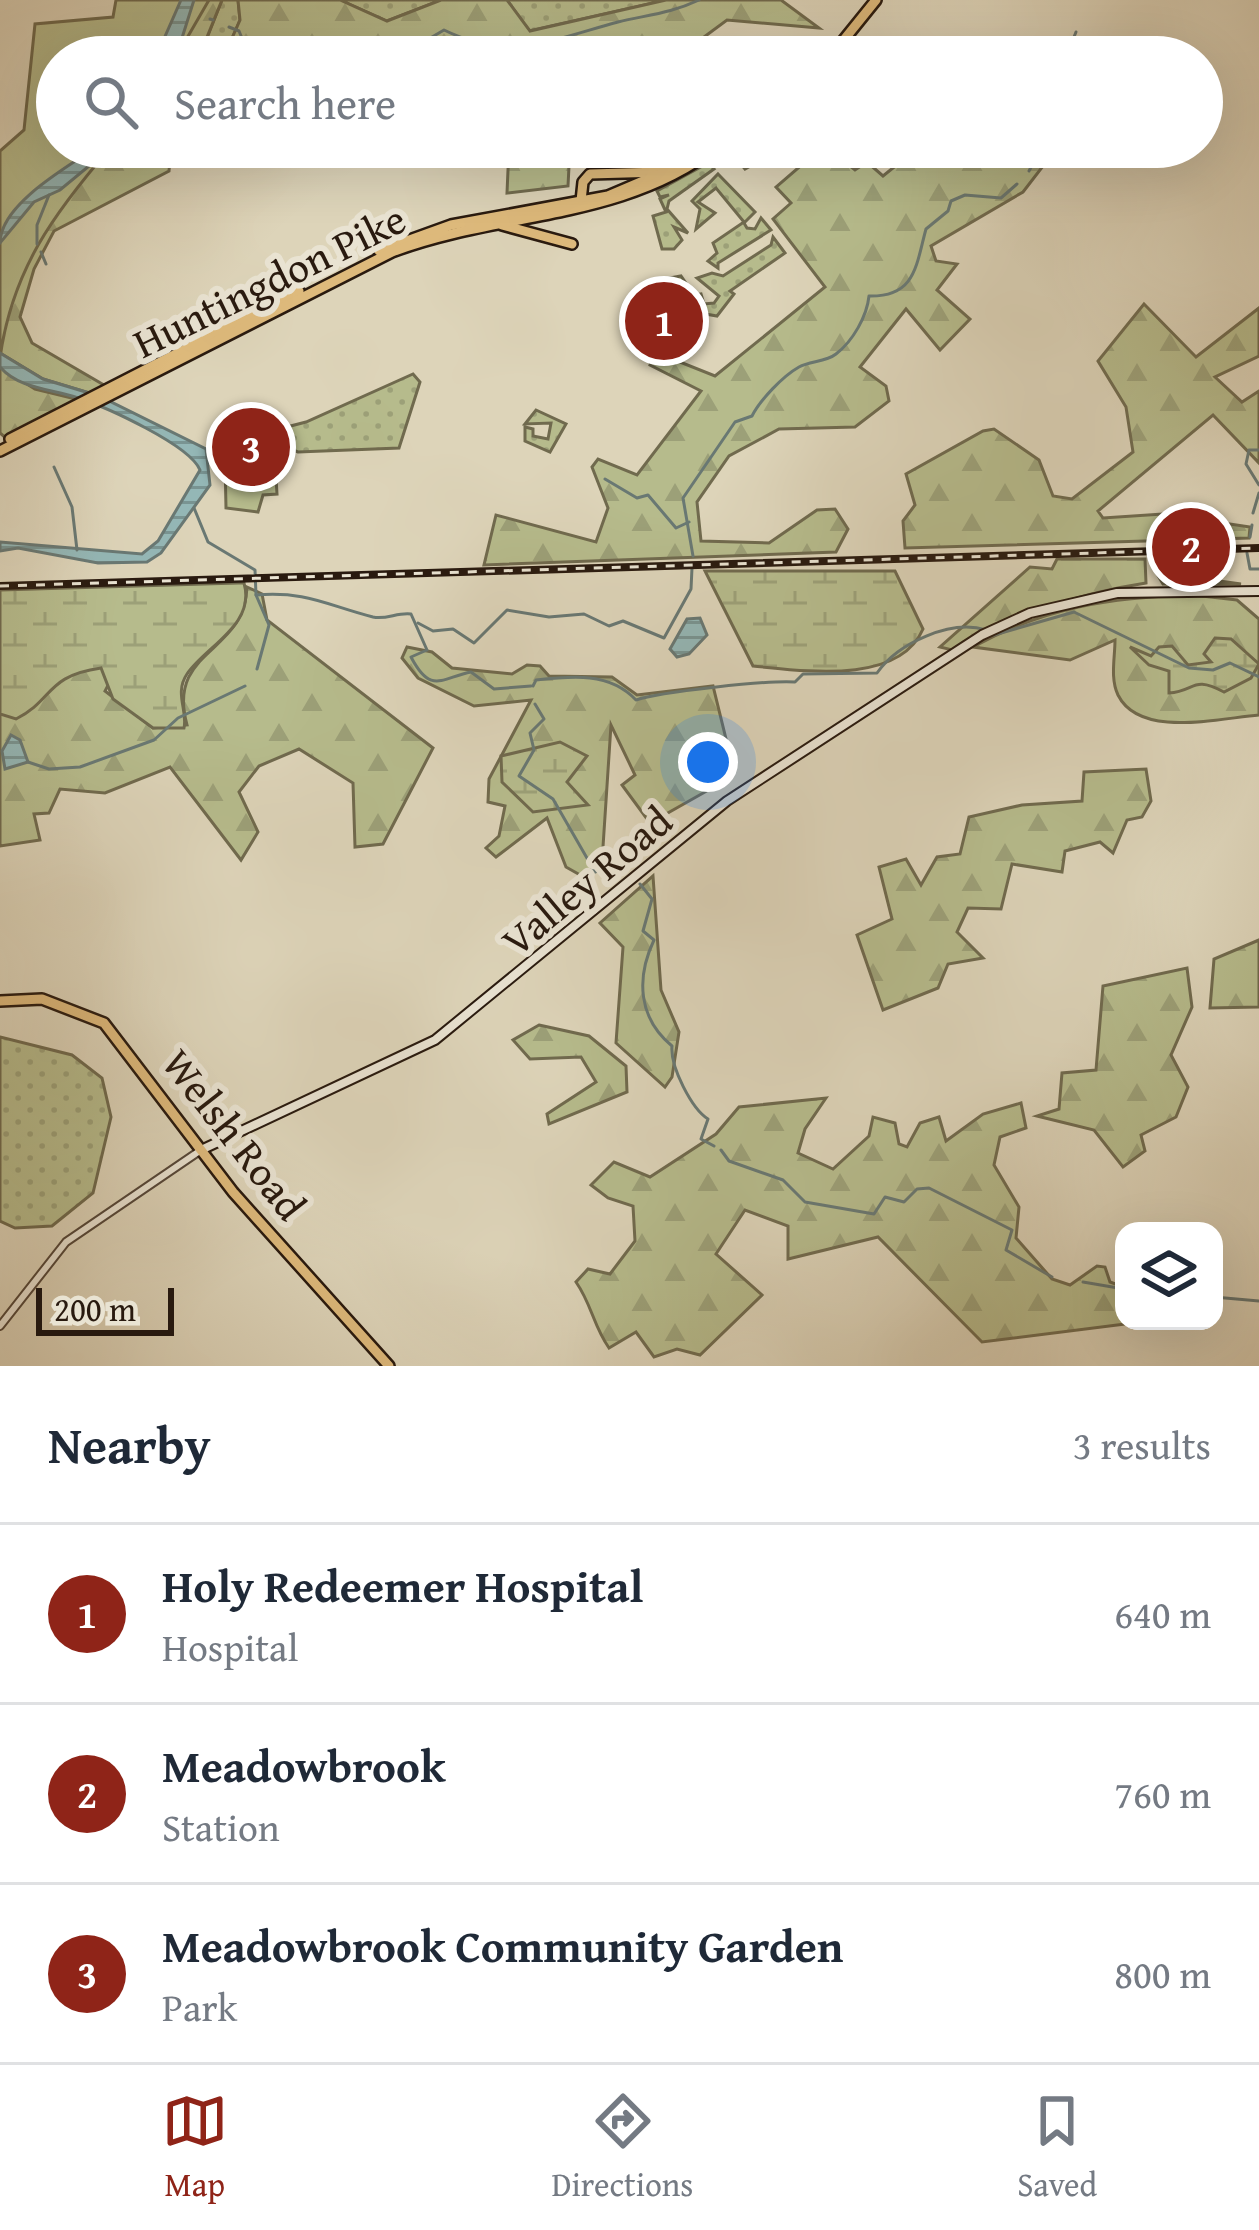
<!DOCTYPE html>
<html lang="en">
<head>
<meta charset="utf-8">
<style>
  body { margin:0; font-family:"Gentium Book Plus",serif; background:#f6f6f7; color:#1f2937 }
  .controls { position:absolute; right:36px; bottom:36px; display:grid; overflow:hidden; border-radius:24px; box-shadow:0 12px 48px #0002 }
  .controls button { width:108px; height:108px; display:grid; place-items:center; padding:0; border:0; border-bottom:3px solid #e0e1e3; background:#fff; color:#1f2937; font:60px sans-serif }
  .scale { position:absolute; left:36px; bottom:30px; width:138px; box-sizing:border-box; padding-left:12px; border:6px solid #291a0f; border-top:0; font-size:33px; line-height:42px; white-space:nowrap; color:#291a0f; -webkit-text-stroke:9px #e9e3d2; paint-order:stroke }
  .you { position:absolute; left:708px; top:762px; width:42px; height:42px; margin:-30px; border:9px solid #fff; border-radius:50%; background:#1a73e8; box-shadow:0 0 0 18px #1a73e833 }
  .badge { display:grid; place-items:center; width:78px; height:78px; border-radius:50%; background:#8f2418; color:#fff; font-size:39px; font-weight:700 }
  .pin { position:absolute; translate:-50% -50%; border:6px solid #fff; box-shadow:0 3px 12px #0006 }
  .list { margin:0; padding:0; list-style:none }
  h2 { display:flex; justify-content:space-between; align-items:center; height:156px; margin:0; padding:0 48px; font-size:51px }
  h2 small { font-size:39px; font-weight:400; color:#747a83 }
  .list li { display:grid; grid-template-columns:78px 1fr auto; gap:36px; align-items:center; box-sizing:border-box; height:180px; padding:0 48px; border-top:3px solid #e0e1e3 }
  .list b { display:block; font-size:45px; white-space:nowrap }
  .list p { margin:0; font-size:39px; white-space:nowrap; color:#747a83 }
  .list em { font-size:39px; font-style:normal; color:#747a83 }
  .icon { flex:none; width:66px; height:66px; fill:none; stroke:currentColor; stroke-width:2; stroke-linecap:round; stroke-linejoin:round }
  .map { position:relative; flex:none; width:1259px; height:1366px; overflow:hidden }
  .search { position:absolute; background:#fff; box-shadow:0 12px 48px #0002; left:36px; right:36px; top:36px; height:132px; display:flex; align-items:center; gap:30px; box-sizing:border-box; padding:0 42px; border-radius:66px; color:#747a83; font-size:45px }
  .sheet { height:696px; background:#fff }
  nav { display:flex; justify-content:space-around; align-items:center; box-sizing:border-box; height:168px; border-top:3px solid #e0e1e3; background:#fff; font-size:33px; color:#747a83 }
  nav a { display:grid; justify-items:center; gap:6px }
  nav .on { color:#8f2418 }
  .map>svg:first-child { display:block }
  .grass { fill:url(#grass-dots); stroke:#706a4e; stroke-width:3 }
  .forest { fill:url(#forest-firs); stroke:#706a4e; stroke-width:3 }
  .wetland { fill:url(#wetland-marsh); stroke:#706a4e; stroke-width:3 }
  .green { fill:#b6bb8c; stroke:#706a4e; stroke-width:3 }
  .water { fill:url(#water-rules); stroke:#697873; stroke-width:3 }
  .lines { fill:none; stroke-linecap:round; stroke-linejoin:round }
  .stream { stroke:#697873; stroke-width:3 }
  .tertiary-casing { stroke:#56483a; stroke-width:10 }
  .secondary-casing { stroke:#291a0f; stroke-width:12 }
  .primary-casing { stroke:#291a0f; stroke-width:14 }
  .tertiary { stroke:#e9e3d2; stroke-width:6 }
  .secondary { stroke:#e9e3d2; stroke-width:8 }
  .primary { stroke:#deba7c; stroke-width:9 }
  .rail-casing { stroke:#291a0f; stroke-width:8 }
  .rail { stroke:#e9e3d2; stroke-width:3; stroke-dasharray:9; stroke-linecap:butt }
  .labels { text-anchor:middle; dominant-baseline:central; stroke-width:12; stroke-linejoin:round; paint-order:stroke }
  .street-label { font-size:42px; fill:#291a0f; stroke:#e9e3d2 }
</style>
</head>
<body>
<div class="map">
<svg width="1259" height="1366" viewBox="0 0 1259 1366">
  <defs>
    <pattern id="grass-dots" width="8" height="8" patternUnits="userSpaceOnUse" patternTransform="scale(3)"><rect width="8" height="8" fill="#b6bb8c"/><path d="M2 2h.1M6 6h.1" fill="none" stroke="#9ca078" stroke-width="1.8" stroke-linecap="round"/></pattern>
    <pattern id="forest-firs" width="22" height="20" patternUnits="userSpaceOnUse" patternTransform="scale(3)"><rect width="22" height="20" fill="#b6bb8c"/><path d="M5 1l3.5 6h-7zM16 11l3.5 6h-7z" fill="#9ca078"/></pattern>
    <pattern id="wetland-marsh" width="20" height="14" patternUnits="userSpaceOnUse" patternTransform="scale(3)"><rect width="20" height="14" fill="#b6bb8c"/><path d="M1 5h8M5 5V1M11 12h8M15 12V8" fill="none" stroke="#9ca078"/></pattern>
    <pattern id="water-rules" width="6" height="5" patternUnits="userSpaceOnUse" patternTransform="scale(3)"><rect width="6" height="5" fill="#94b7b6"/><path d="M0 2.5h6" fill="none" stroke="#799492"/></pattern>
  </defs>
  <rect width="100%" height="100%" fill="#ddd4b9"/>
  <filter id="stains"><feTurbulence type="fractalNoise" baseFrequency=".00167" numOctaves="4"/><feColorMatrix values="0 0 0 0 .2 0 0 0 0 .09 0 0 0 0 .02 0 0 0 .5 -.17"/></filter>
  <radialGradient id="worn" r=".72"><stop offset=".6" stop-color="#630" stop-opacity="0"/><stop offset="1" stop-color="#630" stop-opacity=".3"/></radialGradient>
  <g class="grass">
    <polygon points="222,0 238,0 240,20 225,55 203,48"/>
    <polygon points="340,0 441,0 387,21"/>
    <polygon points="507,0 666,0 529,31"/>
    <polygon points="708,163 714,169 669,201 667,209 688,233 674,227 682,240 674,249 662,249 653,216 666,212 660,199 669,195 660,197 657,191"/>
    <polygon points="718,174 755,212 744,223 747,228 755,229 761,218 771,230 718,263 718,268 708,261 717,253 713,243 744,222 716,188 698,202 715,213 696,229 700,209 692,201"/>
    <polygon points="773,237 785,253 730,291 734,294 717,316 683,310 682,295 676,299 670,278 681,276 694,295 701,294 704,304 714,303 719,296 697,278 712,273 723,276 771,245"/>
    <polygon points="413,374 420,382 399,448 298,452 285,447 283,428 306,422"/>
    <polygon points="536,410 566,424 550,452 525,441 525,427 533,429 533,436 548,439 551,423 525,424"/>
    <polygon points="1167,570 1169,574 1241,584 1163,584 1157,574"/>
    <polygon points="0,1037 72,1055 102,1078 111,1117 93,1193 52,1226 15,1228 0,1221"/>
  </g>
  <g class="forest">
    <polygon points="194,0 222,0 203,47 225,54 240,20 238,0 340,0 387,21 441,0 507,0 530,31 666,0 781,0 819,28 727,20 681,54 666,57 176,57"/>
    <polygon points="112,147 171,147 169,171 54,231 34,269 20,317 32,343 109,388 96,395 43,379 0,353 0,243"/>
    <polygon points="509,147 570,147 568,186 507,193"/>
    <polygon points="741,147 784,147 745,169 736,158"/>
    <polygon points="786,147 826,147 855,170 867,162 883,176 919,147 1103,147 1113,152 1089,158 1053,153 1023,192 931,246 936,261 957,264 937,290 970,319 940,350 906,309 860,367 886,386 889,401 855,427 779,429 729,456 697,502 701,541 769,543 817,510 835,509 848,529 836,552 484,565 496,515 596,542 608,508 592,467 598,459 637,475 701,391 650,365 655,352 715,376 825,287 773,219 791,203 776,187 804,163"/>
    <polygon points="1144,304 1196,357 1259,308 1259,356 1215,377 1242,402 1259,391 1259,463 1213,415 1098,511 1103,518 1163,514 1250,527 1249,538 905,548 903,521 915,505 906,474 983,431 994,429 1039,460 1053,496 1072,499 1133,452 1126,407 1098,361"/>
    <polygon points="0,367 35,389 84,401 8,440 0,433"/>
    <path d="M 1057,559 L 1145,559 L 1146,583 C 1073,594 1016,616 952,650 L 940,647 L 1030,567 L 1052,569 Z"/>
    <path d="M 247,587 L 262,594 L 267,620 L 433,748 L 383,844 L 355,847 L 353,783 L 299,749 L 259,766 L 239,792 L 258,832 L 241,860 L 170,767 L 105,793 L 60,789 L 49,813 L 34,814 L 40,840 L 0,846 L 0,657 L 57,679 L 154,598 L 105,691 L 153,728 L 187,725 C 166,648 245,655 247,587 Z"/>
    <path d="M 1193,595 L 1237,600 L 1259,619 L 1259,715 C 1220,718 1140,739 1118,695 C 1110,678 1115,658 1115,640 L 1070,660 L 973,647 C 1045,607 1112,597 1193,595 Z"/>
    <polygon points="407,647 432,652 452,668 512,674 527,665 540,666 549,676 612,677 637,695 713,686 727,743 717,756 728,779 650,823 622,785 635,775 611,725 602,862 582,876 566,867 547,818 496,857 486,848 499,836 505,806 488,802 489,779 531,700 474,706 418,678 402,658"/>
    <polygon points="1146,769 1151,801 1142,817 1127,820 1113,853 1100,842 1065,851 1062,872 1012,864 1001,909 968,908 957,932 983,958 948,964 938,988 883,1010 857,935 892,919 879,867 906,859 921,885 937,857 960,854 969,817 1022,805 1082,801 1084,772"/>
    <polygon points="653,876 661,990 679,1032 672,1077 665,1087 616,1043 623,947 600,923"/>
    <polygon points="1259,940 1259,1007 1210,1008 1214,959"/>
    <polygon points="1187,968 1192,1007 1171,1055 1188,1087 1176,1117 1141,1135 1145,1151 1123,1167 1094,1130 1037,1116 1059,1109 1062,1073 1096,1070 1103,986"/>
    <polygon points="539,1025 589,1036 626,1066 627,1092 549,1124 547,1114 596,1082 581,1057 530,1059 513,1040"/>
    <path d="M 826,1098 L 805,1129 L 798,1153 L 833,1169 L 869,1136 L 873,1117 L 895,1123 L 899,1144 L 907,1147 L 920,1123 L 939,1117 L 946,1141 L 983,1114 L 1021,1103 L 1026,1128 L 1000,1137 L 994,1165 L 1019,1207 L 1016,1238 L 1052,1279 L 1070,1285 L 1097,1266 L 1105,1267 L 1110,1282 L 1124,1287 L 1124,1321 L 1141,1322 L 982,1342 L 878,1237 L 788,1259 L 788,1226 L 745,1210 L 716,1254 L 762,1295 L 700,1355 L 677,1349 L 654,1357 L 636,1332 L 609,1348 C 593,1325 592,1305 576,1282 L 588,1269 L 610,1274 L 635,1241 L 633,1206 L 608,1198 L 591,1185 L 614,1162 L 650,1177 L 716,1134 L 739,1107 Z"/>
  </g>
  <g class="wetland">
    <path d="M 705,571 L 895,571 L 923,629 C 899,685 805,671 753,666 Z"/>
    <path d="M 238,583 L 244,583 C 256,625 206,646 187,674 C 174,693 188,711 184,728 L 153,728 L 113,699 L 101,668 C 45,676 54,700 16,719 L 0,714 L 0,590 Z"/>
    <path d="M 1215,638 L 1231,639 L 1259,664 L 1251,678 L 1224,692 C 1192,675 1196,691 1169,693 L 1169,671 L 1149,665 L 1130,647 L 1151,656 L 1159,647 L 1172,646 L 1188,665 L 1211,662 L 1204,654 Z"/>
    <polygon points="560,742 587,756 567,782 588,805 533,812 502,782 501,756"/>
  </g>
  <g class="green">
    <path d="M 116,0 L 209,0 L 176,57 L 57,57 L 57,147 L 111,147 C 54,213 12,270 0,358 L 0,151 L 24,130 L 35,24 L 113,17 Z"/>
    <polygon points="250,459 276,478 277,494 263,495 258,512 226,508 225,461"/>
  </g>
  <g class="water">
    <polygon points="181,0 194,0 176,57 156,57"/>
    <path d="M 112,147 L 60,190 L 34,202 L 0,243 C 0,205 65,168 97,147 Z"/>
    <path d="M 0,353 L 43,379 L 99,396 L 206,449 L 210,485 L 161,553 L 147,562 L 98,563 L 18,548 L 0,551 L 0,542 L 142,554 L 158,541 L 200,470 C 190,445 106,407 78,398 C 52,389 19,389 0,367 Z"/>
    <polygon points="700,618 707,635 689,654 677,657 670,649 687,619"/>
    <polygon points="11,735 20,740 28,762 5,769 2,751"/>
  </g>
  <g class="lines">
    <g class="stream">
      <polyline points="210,19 213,20"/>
      <polyline points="229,27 239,31 246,48 272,57 350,57"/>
      <path d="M 398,57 L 444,30 C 509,62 554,39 618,22 C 647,15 672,13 699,0"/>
      <polyline points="1066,57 1076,32"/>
      <polyline points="1029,171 1042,147"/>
      <polyline points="37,244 37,225 49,195"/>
      <polyline points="41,252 46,264"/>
      <polyline points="1259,450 1249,450 1246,464 1259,485"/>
      <polyline points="54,467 72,507 77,550"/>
      <polyline points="605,479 637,498 648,495 676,528 689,522"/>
      <polyline points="194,508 208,542 255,570 256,595 269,625 257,669"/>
      <polyline points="1253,513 1259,493"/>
      <polyline points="1250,537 1252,525"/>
      <polyline points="1247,553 1250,569 1259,569"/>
      <path d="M 693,556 L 683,498 L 735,422 L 752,416 C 760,400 783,376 799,367 C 810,361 826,362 836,354 C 853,341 867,316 869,296 C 916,297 916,265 926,229 L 948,211 L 951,201 L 965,195 L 1001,198 L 1017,184"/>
      <path d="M 256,595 C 307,591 326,605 373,617 C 386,620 398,612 411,614 L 427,650 L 411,657 C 431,695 441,678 471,672 L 494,689 L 531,686"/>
      <polyline points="418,623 433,631 453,629 474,643 507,610 549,617 584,614 609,626 623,621 664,638 691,589 692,568"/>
      <polyline points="994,635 1074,612 1189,668 1213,670 1230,663 1259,677"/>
      <path d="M 533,686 L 536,680 C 572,676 610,672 636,700 C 659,692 769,680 795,682 L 803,674 L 877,673 C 898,643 951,619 986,630"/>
      <polyline points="535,704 544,719 530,733 534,750 519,776 553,799 595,872 619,863 628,869"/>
      <polyline points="28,762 49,769 80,767 154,740 178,718 245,686"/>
      <path d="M 640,884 L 652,899 L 643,931 L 654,940 C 636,978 638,1018 672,1046 C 670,1067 692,1109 708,1119 L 701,1139 L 714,1146"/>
      <polyline points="721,1150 729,1161 783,1180 805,1202 874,1214 885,1197 904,1202 917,1189 929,1188 1012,1230 1006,1250 1052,1277"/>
      <polyline points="1083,1282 1124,1289"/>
      <polyline points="1214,1297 1259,1301"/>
    </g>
    <defs>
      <polyline id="tertiary" points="0,1326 66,1242 201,1150"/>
      <polyline id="secondary" points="201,1150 435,1040 727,801 982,635 1030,613 1117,593 1259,591"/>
      <g id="primary">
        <polyline points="830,57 876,0"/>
        <polyline points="581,201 583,182 590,174 661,172"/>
        <polyline points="502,225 572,244"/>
        <polyline points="379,251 451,225 608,196 695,159"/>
        <polyline points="235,323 228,310 235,295 293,291"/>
        <polyline points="10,439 299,291"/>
        <path d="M 0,451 L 392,252 C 500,211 622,221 717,147"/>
        <polyline points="0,1001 42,999 104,1023 233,1192 389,1366"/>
      </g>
    </defs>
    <use href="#tertiary" class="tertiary-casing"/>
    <use href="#secondary" class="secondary-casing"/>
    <use href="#primary" class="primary-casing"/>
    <use href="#tertiary" class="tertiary"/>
    <use href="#secondary" class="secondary"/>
    <use href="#primary" class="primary"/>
    <defs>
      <polyline id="rail" points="0,586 1259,548"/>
    </defs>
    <use href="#rail" class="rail-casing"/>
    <use href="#rail" class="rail"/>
  </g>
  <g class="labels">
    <g class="street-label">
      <text transform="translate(269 280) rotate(-26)">Huntingdon Pike</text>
      <text transform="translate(586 880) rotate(-40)">Valley Road</text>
      <text transform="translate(235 1134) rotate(52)">Welsh Road</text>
    </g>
  </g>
  <rect width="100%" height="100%" filter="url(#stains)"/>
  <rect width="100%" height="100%" fill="url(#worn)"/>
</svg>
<div class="controls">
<button><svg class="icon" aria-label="layers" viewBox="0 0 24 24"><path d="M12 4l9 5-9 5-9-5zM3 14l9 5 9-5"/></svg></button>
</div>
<div class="scale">200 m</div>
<div class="you"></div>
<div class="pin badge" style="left:664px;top:321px">1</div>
<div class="pin badge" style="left:1191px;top:547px">2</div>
<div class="pin badge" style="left:251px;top:447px">3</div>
<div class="search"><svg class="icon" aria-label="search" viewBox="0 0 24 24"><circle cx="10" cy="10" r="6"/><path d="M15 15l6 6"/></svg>Search here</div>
</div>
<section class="sheet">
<h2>Nearby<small>3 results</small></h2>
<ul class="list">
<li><span class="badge">1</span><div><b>Holy Redeemer Hospital</b><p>Hospital</p></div><em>640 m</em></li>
<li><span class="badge">2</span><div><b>Meadowbrook</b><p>Station</p></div><em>760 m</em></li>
<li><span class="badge">3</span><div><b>Meadowbrook Community Garden</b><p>Park</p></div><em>800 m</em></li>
</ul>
</section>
<nav>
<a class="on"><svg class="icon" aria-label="map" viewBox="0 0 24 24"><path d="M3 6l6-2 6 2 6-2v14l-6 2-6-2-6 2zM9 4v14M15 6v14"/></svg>Map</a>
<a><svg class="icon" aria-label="directions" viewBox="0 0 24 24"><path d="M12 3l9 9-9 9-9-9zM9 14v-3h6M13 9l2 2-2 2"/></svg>Directions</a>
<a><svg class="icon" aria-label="saved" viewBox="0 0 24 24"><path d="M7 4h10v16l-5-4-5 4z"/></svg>Saved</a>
</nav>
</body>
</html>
